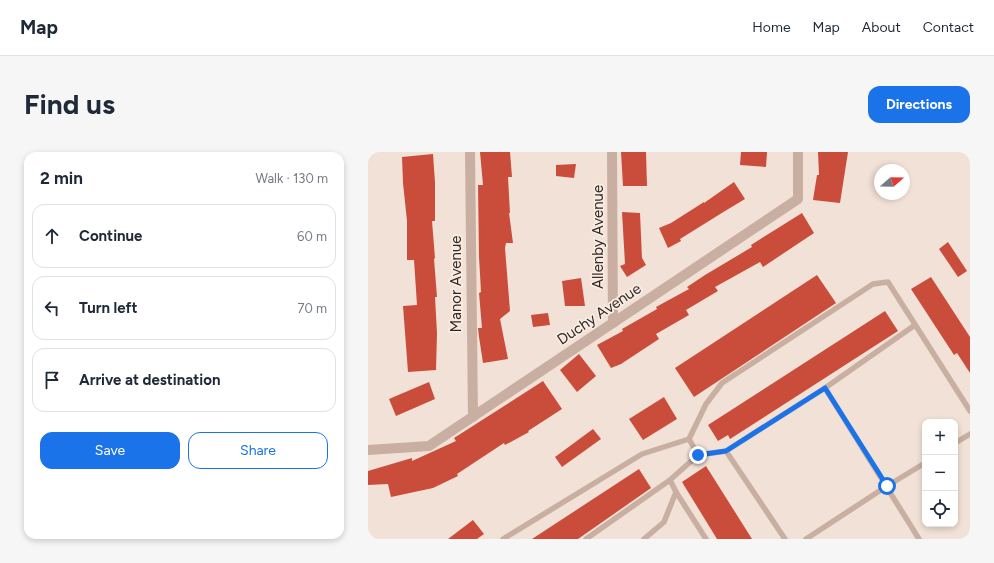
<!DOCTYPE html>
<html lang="en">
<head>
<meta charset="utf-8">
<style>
  body { margin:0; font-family:Figtree,sans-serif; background:#f6f6f7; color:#1f2937 }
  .controls { position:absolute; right:12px; bottom:12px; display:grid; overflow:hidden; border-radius:8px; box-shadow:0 2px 6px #0003 }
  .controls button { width:36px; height:36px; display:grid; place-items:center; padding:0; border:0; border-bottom:1px solid #e0e1e3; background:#fff; color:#1f2937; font:20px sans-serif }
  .compass { position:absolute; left:506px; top:12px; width:36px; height:36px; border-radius:50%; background:#fff; box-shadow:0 2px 6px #0003; rotate:70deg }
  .stop { position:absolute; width:12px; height:12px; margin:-9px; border:3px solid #1a73e8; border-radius:50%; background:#fff }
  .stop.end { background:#1a73e8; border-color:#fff; box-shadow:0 1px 4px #0008 }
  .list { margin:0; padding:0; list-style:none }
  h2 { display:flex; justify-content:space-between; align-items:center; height:52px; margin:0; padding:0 16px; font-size:17px }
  h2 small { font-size:13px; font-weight:400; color:#747a83 }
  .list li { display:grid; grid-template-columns:26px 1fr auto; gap:12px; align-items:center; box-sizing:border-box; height:64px; margin:0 8px 8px; padding:0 8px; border:1px solid #e0e1e3; border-radius:12px }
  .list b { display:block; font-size:15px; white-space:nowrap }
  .list em { font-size:13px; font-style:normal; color:#747a83 }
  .actions { display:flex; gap:8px; padding:12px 16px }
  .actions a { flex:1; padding:9px 0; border:1px solid #1a73e8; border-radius:12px; text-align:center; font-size:14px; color:#1a73e8 }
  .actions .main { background:#1a73e8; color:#fff }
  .icon { flex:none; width:22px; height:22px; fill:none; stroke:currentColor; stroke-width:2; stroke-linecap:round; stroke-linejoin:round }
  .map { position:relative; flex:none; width:602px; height:387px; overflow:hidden; border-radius:12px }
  header { display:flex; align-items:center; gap:24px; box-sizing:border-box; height:56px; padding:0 20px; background:#fff; border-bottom:1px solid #e0e1e3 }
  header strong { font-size:19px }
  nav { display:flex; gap:22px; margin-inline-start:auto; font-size:14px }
  .intro { display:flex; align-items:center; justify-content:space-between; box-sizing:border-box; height:96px; padding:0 24px }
  h1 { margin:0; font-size:28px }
  .button { padding:10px 18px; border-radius:12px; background:#1a73e8; color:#fff; font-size:14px; font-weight:700 }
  main { display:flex; gap:24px; padding:0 24px }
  aside { flex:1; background:#fff; border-radius:12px; box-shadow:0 2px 6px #0003 }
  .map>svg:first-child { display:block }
  .building { fill:#ca4d3c }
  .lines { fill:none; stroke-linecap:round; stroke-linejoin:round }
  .service { stroke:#c9afa2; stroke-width:5.5 }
  .minor { stroke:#c9afa2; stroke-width:10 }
  .route { stroke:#1a73e8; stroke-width:5 }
  .labels { text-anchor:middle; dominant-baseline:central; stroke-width:3.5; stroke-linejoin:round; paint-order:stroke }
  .street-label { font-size:15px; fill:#342825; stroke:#f9ece2 }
</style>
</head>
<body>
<header>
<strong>Map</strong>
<nav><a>Home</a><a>Map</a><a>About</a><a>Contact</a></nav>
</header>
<div class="intro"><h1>Find us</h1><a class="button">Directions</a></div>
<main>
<aside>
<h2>2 min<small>Walk · 130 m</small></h2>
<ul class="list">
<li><svg class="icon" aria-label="ahead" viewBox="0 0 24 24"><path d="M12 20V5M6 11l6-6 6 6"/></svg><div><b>Continue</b></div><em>60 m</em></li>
<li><svg class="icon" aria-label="left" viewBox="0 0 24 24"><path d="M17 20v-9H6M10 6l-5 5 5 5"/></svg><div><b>Turn left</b></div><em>70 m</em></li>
<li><svg class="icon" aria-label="arrive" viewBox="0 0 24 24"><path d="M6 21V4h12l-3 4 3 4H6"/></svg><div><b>Arrive at destination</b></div></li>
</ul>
<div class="actions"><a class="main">Save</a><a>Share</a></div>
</aside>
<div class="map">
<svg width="602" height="387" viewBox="0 0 602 387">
  <rect width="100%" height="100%" fill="#f1e1d6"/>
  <g class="building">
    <polygon points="112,0 142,0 144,25 140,25 142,61 141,61 145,91 138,91 137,96 142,159 132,167 140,207 115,211 111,185 110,176 114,176 111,141 113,140 111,105 110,33 115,33"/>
    <polygon points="253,0 278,0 279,34 255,34"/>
    <polygon points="373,0 399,0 398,15 372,13"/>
    <polygon points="450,0 480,0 472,51 445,48 449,23 451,23"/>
    <polygon points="65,2 67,30 67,69 64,69 67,106 66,107 69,145 67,145 69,181 68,218 40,220 35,154 49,153 46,108 39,108 39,69 35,31 34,5"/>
    <polygon points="208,12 206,26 188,24 188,13"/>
    <polygon points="366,30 377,47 357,59 312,87 313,89 300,96 291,76 303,71 336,50 336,51"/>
    <polygon points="254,60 272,61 274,106 278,113 259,125 252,114 257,112"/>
    <polygon points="434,61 446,81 395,115 392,110 347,135 350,139 318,158 321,163 288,182 291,187 253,212 243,216 229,193 255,179 254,177 289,157 288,155 321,137 319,135 337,123 384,95 383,93"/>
    <polygon points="580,90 599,119 590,125 571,97"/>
    <polygon points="449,123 468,151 326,245 307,216"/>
    <polygon points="563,125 602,185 602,221 589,201 586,203 543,137"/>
    <polygon points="213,126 217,154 197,154 194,129"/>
    <polygon points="517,159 530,179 362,287 360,283 350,289 340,273"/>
    <polygon points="180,161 182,173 165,175 163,163"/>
    <polygon points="211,202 228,224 209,240 192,218"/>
    <polygon points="175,229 194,257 160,279 161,280 137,293 136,291 89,322 90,324 65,336 23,345 20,332 0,333 0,319 44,306 44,309 88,289 86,286"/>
    <polygon points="61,230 67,247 28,264 21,247"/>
    <polygon points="296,245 309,267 275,288 261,267"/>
    <polygon points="225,277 233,287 194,315 187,305"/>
    <polygon points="338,314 384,387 349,387 314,330"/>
    <polygon points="271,317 283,336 210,387 164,387"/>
    <polygon points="105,368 116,382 109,387 80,387"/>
  </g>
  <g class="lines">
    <g class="service">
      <polyline points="457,236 551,387"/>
      <polyline points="587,291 602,282"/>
      <polyline points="358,299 457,236 547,173"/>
      <polyline points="330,303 358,299 417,387"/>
      <polyline points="308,340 338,387"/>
      <polyline points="135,387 274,302 321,287"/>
      <polyline points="218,387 302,328 330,303 321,287 338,252 354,231 505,132 520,130 602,259"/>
      <polyline points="276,387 296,370 308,340 302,328"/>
      <polyline points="438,387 519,334 557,311"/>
    </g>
    <g class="minor">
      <polyline points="102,0 105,265"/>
      <polyline points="244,0 245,171"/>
      <polyline points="0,298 61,294 430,47 430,0"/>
    </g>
  </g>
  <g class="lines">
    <polyline class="route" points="330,303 358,299 457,236 519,334"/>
  </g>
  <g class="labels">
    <g class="street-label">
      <text transform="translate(230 85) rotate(-90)">Allenby Avenue</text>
      <text transform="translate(88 132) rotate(-90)">Manor Avenue</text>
      <text transform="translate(231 162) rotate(-34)">Duchy Avenue</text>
    </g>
  </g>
</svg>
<div class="controls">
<button>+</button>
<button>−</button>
<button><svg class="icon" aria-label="locate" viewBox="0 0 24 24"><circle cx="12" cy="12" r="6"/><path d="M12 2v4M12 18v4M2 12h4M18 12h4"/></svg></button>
</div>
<svg class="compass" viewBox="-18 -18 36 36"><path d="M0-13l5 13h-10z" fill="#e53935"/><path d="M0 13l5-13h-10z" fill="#747a83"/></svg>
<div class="stop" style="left:519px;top:334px"></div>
<div class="stop end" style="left:330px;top:303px"></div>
</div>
</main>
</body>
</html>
